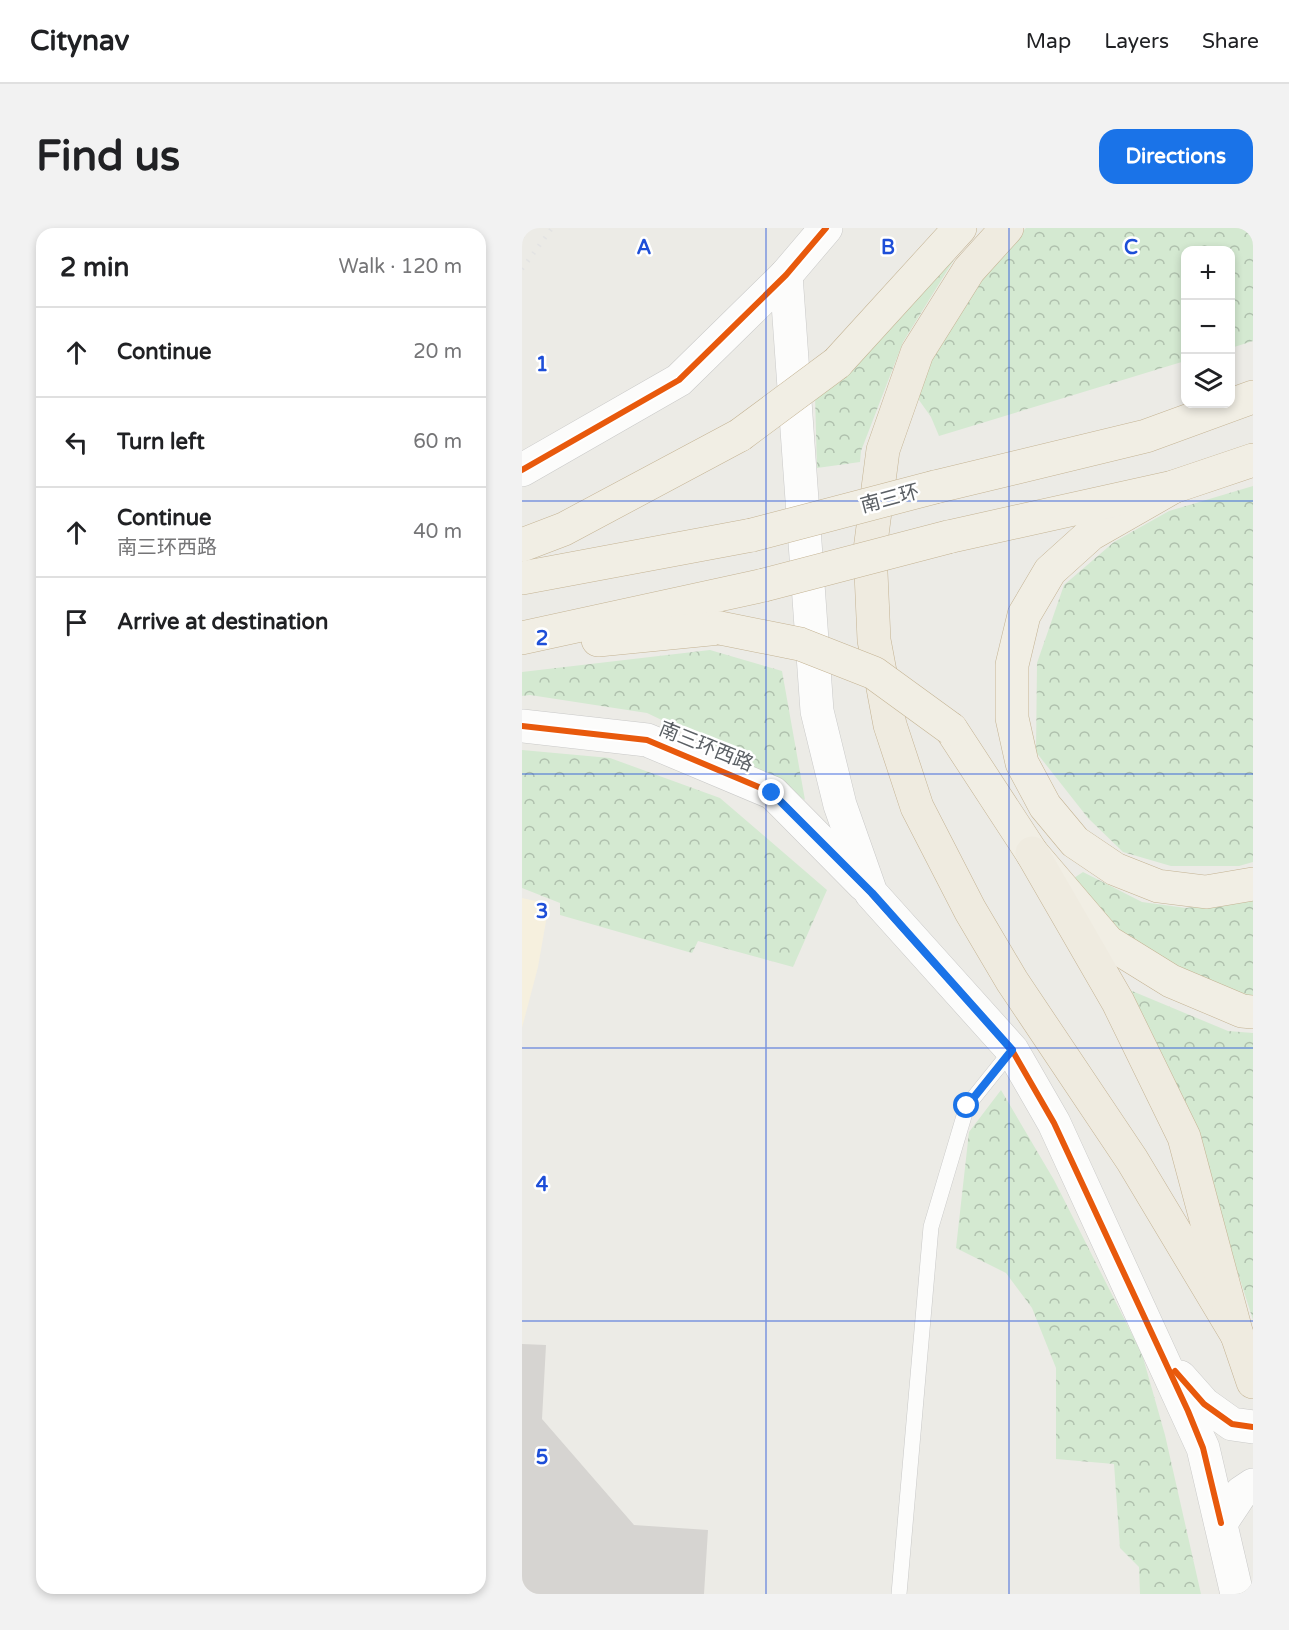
<!DOCTYPE html>
<html lang="en">
<head>
<meta charset="utf-8">
<style>
  body { margin:0; font-family:"Varela Round","Noto Sans SC",sans-serif; background:#f2f2f2; color:#202124 }
  .controls { position:absolute; right:18px; top:18px; display:grid; overflow:hidden; border-radius:12px; box-shadow:0 3px 9px #0003 }
  .controls button { width:54px; height:54px; display:grid; place-items:center; padding:0; border:0; border-bottom:2px solid #e0e0e0; background:#fff; color:#202124; font:30px sans-serif }
  .stop { position:absolute; width:18px; height:18px; margin:-14px; border:4px solid #1a73e8; border-radius:50%; background:#fff }
  .stop.end { background:#1a73e8; border-color:#fff; box-shadow:0 2px 6px #0008 }
  .list { margin:0; padding:0; list-style:none }
  h2 { display:flex; justify-content:space-between; align-items:center; height:78px; margin:0; padding:0 24px; font-size:26px }
  h2 small { font-size:20px; font-weight:400; color:#757577 }
  .list li { display:grid; grid-template-columns:39px 1fr auto; gap:18px; align-items:center; box-sizing:border-box; height:90px; padding:0 24px; border-top:2px solid #e0e0e0 }
  .list b { display:block; font-size:22px; white-space:nowrap }
  .list p { margin:0; font-size:20px; white-space:nowrap; color:#757577 }
  .list em { font-size:20px; font-style:normal; color:#757577 }
  .icon { flex:none; width:33px; height:33px; fill:none; stroke:currentColor; stroke-width:2; stroke-linecap:round; stroke-linejoin:round }
  .map { position:relative; flex:none; width:731px; height:1366px; overflow:hidden; border-radius:18px }
  header { display:flex; align-items:center; gap:36px; box-sizing:border-box; height:84px; padding:0 30px; background:#fff; border-bottom:2px solid #e0e0e0 }
  header strong { font-size:28px }
  nav { display:flex; gap:33px; margin-inline-start:auto; font-size:21px }
  .intro { display:flex; align-items:center; justify-content:space-between; box-sizing:border-box; height:144px; padding:0 36px }
  h1 { margin:0; font-size:42px }
  .button { padding:15px 27px; border-radius:18px; background:#1a73e8; color:#fff; font-size:21px; font-weight:700 }
  main { display:flex; gap:36px; padding:0 36px }
  aside { flex:1; background:#fff; border-radius:18px; box-shadow:0 3px 9px #0003 }
  .map>svg:first-child { display:block }
  .commercial { fill:#f6f0de }
  .forest { fill:url(#forest-crowns) }
  .building { fill:#d6d4d1 }
  .lines { fill:none; stroke-linecap:round; stroke-linejoin:round }
  .service-casing { stroke:#c9c9c8; stroke-width:16 }
  .tertiary-casing { stroke:#c9c9c8; stroke-width:34 }
  .trunk-casing { stroke:#c4b393; stroke-width:34 }
  .motorway-casing { stroke:#c4b393; stroke-width:34 }
  .service { stroke:#fcfcfb; stroke-width:15 }
  .tertiary { stroke:#fcfcfb; stroke-width:33 }
  .trunk { stroke:#f1eee4; stroke-width:33 }
  .motorway { stroke:#efebe0; stroke-width:33 }
  .rail { stroke:#e3e3e3; stroke-width:4.5; stroke-dasharray:1.5 8; stroke-linecap:butt }
  .trunk-bridge-casing { stroke:#c4b393; stroke-width:34; stroke-linecap:butt }
  .trunk-bridge { stroke:#f1eee4; stroke-width:33 }
  .cycleway-casing { stroke:#fff; stroke-width:10 }
  .cycleway { stroke:#e8590c; stroke-width:6 }
  .route { stroke:#1a73e8; stroke-width:8 }
  .grid { fill:none; stroke:#1d4ed8; stroke-width:1.5; stroke-opacity:0.55 }
  .labels { text-anchor:middle; dominant-baseline:central; stroke-width:5; stroke-linejoin:round; paint-order:stroke }
  .street-label { font-size:20px; fill:#5b6065; stroke:#fff }
  .grid-label { font-size:20px; text-anchor:middle; font-weight:bold; fill:#1d4ed8; stroke:#fff; stroke-width:5; stroke-linejoin:round; paint-order:stroke }
</style>
</head>
<body>
<header>
<strong>Citynav</strong>
<nav><a>Map</a><a>Layers</a><a>Share</a></nav>
</header>
<div class="intro"><h1>Find us</h1><a class="button">Directions</a></div>
<main>
<aside>
<h2>2 min<small>Walk · 120 m</small></h2>
<ul class="list">
<li><svg class="icon" aria-label="ahead" viewBox="0 0 24 24"><path d="M12 20V5M6 11l6-6 6 6"/></svg><div><b>Continue</b></div><em>20 m</em></li>
<li><svg class="icon" aria-label="left" viewBox="0 0 24 24"><path d="M17 20v-9H6M10 6l-5 5 5 5"/></svg><div><b>Turn left</b></div><em>60 m</em></li>
<li><svg class="icon" aria-label="ahead" viewBox="0 0 24 24"><path d="M12 20V5M6 11l6-6 6 6"/></svg><div><b>Continue</b><p>南三环西路</p></div><em>40 m</em></li>
<li><svg class="icon" aria-label="arrive" viewBox="0 0 24 24"><path d="M6 21V4h12l-3 4 3 4H6"/></svg><div><b>Arrive at destination</b></div></li>
</ul>
</aside>
<div class="map">
<svg width="731" height="1366" viewBox="0 0 731 1366">
  <defs>
    <pattern id="forest-crowns" width="20" height="18" patternUnits="userSpaceOnUse" patternTransform="scale(1.5)"><rect width="20" height="18" fill="#d4e9d1"/><path d="M2 6a3 3 0 1 1 6 0M12 15a3 3 0 1 1 6 0" fill="none" stroke="#afc0ad"/></pattern>
  </defs>
  <rect width="100%" height="100%" fill="#ecebe6"/>
  <polygon class="commercial" points="0,670 27,676 16,739 0,800"/>
  <g class="forest">
    <polygon points="504,0 731,0 731,113 709,120 708,22 664,22 663,133 417,208 409,189 392,165 448,55"/>
    <polygon points="441,17 381,114 339,223 338,234 295,240 293,167"/>
    <polygon points="731,258 731,634 717,638 649,638 601,624 566,590 514,524 515,435 542,357 592,314 647,283"/>
    <polygon points="188,422 260,443 283,572 207,524 125,485 8,467 0,468 0,444"/>
    <polygon points="0,522 88,530 198,570 305,662 271,739 176,713 170,725 38,687 38,675 0,660"/>
    <polygon points="561,644 620,674 664,680 731,671 731,772 629,731 566,679 549,652"/>
    <polygon points="598,758 706,803 731,805 731,1092 683,942"/>
    <polygon points="479,862 532,952 620,1126 643,1207 679,1366 618,1366 617,1339 598,1320 592,1236 534,1231 534,1140 510,1080 484,1045 434,1020 447,904"/>
  </g>
  <polygon class="building" points="0,1116 24,1117 20,1191 112,1297 186,1302 182,1366 0,1366"/>
  <g class="lines">
    <defs>
      <polyline id="service" points="377,1366 409,999 445,878 490,822"/>
      <g id="tertiary">
        <polyline points="264,47 295,483 318,577 349,665 490,822 532,895 681,1220 715,1366"/>
        <polyline points="0,242 157,152 264,47 304,0"/>
        <polyline points="0,498 125,512 251,565 342,657"/>
        <polyline points="658,1149 682,1176 710,1196 731,1199"/>
        <polyline points="699,1295 719,1265 731,1257"/>
      </g>
      <g id="trunk">
        <polyline points="315,135 438,0"/>
        <polyline points="413,259 624,208 731,169"/>
        <polyline points="651,259 569,306 528,343 502,387 490,437 490,490 500,535 523,578 553,614 593,641 636,658 684,664 731,656"/>
        <polyline points="426,309 651,259 731,232"/>
        <polyline points="0,317 42,301 218,207"/>
        <polyline points="0,350 230,307"/>
        <polyline points="0,410 242,357"/>
        <polyline points="76,412 198,400"/>
        <polyline points="429,501 510,625 586,714 649,753 720,783 731,784"/>
      </g>
      <g id="motorway">
        <polyline points="485,0 447,42 395,125 361,222 348,322 352,412 368,497 395,579 448,682 490,753 610,932 715,1107"/>
        <polyline points="510,625 596,774 662,909 715,1107 731,1154"/>
      </g>
    </defs>
    <use href="#service" class="service-casing"/>
    <use href="#tertiary" class="tertiary-casing"/>
    <use href="#trunk" class="trunk-casing"/>
    <use href="#motorway" class="motorway-casing"/>
    <use href="#service" class="service"/>
    <use href="#tertiary" class="tertiary"/>
    <use href="#trunk" class="trunk"/>
    <use href="#motorway" class="motorway"/>
    <g class="rail">
      <polyline points="0,9 7,0"/>
      <polyline points="0,41 30,0"/>
    </g>
    <defs>
      <g id="trunk-bridge">
        <polyline points="218,207 315,135"/>
        <polyline points="230,307 413,259"/>
        <polyline points="242,357 426,309"/>
        <polyline points="198,400 278,416 352,445 429,501"/>
      </g>
    </defs>
    <use href="#trunk-bridge" class="trunk-bridge-casing"/>
    <use href="#trunk-bridge" class="trunk-bridge"/>
    <defs>
      <g id="cycleway">
        <polyline points="0,242 157,152 264,47 304,0"/>
        <polyline points="0,498 125,512 251,565 349,665 490,822 532,895 666,1183 681,1220 699,1295"/>
        <polyline points="653,1143 682,1176 710,1196 731,1199"/>
      </g>
    </defs>
    <use href="#cycleway" class="cycleway-casing"/>
    <use href="#cycleway" class="cycleway"/>
  </g>
  <g class="lines">
    <polyline class="route" points="250,565 350,665 490,822 445,878"/>
  </g>
  <path class="grid" d="M 244,0 L 244,1366M 487,0 L 487,1366M 0,273 L 731,273M 0,546 L 731,546M 0,820 L 731,820M 0,1093 L 731,1093"/>
  <g class="labels">
    <g class="street-label">
      <text transform="translate(368 271) rotate(-15)">南三环</text>
      <text transform="translate(184 519) rotate(22)">南三环西路</text>
    </g>
  </g>
  <g class="grid-label">
    <text x="122" y="26">A</text>
    <text x="366" y="26">B</text>
    <text x="609" y="26">C</text>
    <text x="20" y="143">1</text>
    <text x="20" y="417">2</text>
    <text x="20" y="690">3</text>
    <text x="20" y="963">4</text>
    <text x="20" y="1236">5</text>
  </g>
</svg>
<div class="controls">
<button>+</button>
<button>−</button>
<button><svg class="icon" aria-label="layers" viewBox="0 0 24 24"><path d="M12 4l9 5-9 5-9-5zM3 14l9 5 9-5"/></svg></button>
</div>
<div class="stop" style="left:445px;top:878px"></div>
<div class="stop end" style="left:250px;top:565px"></div>
</div>
</main>
</body>
</html>
